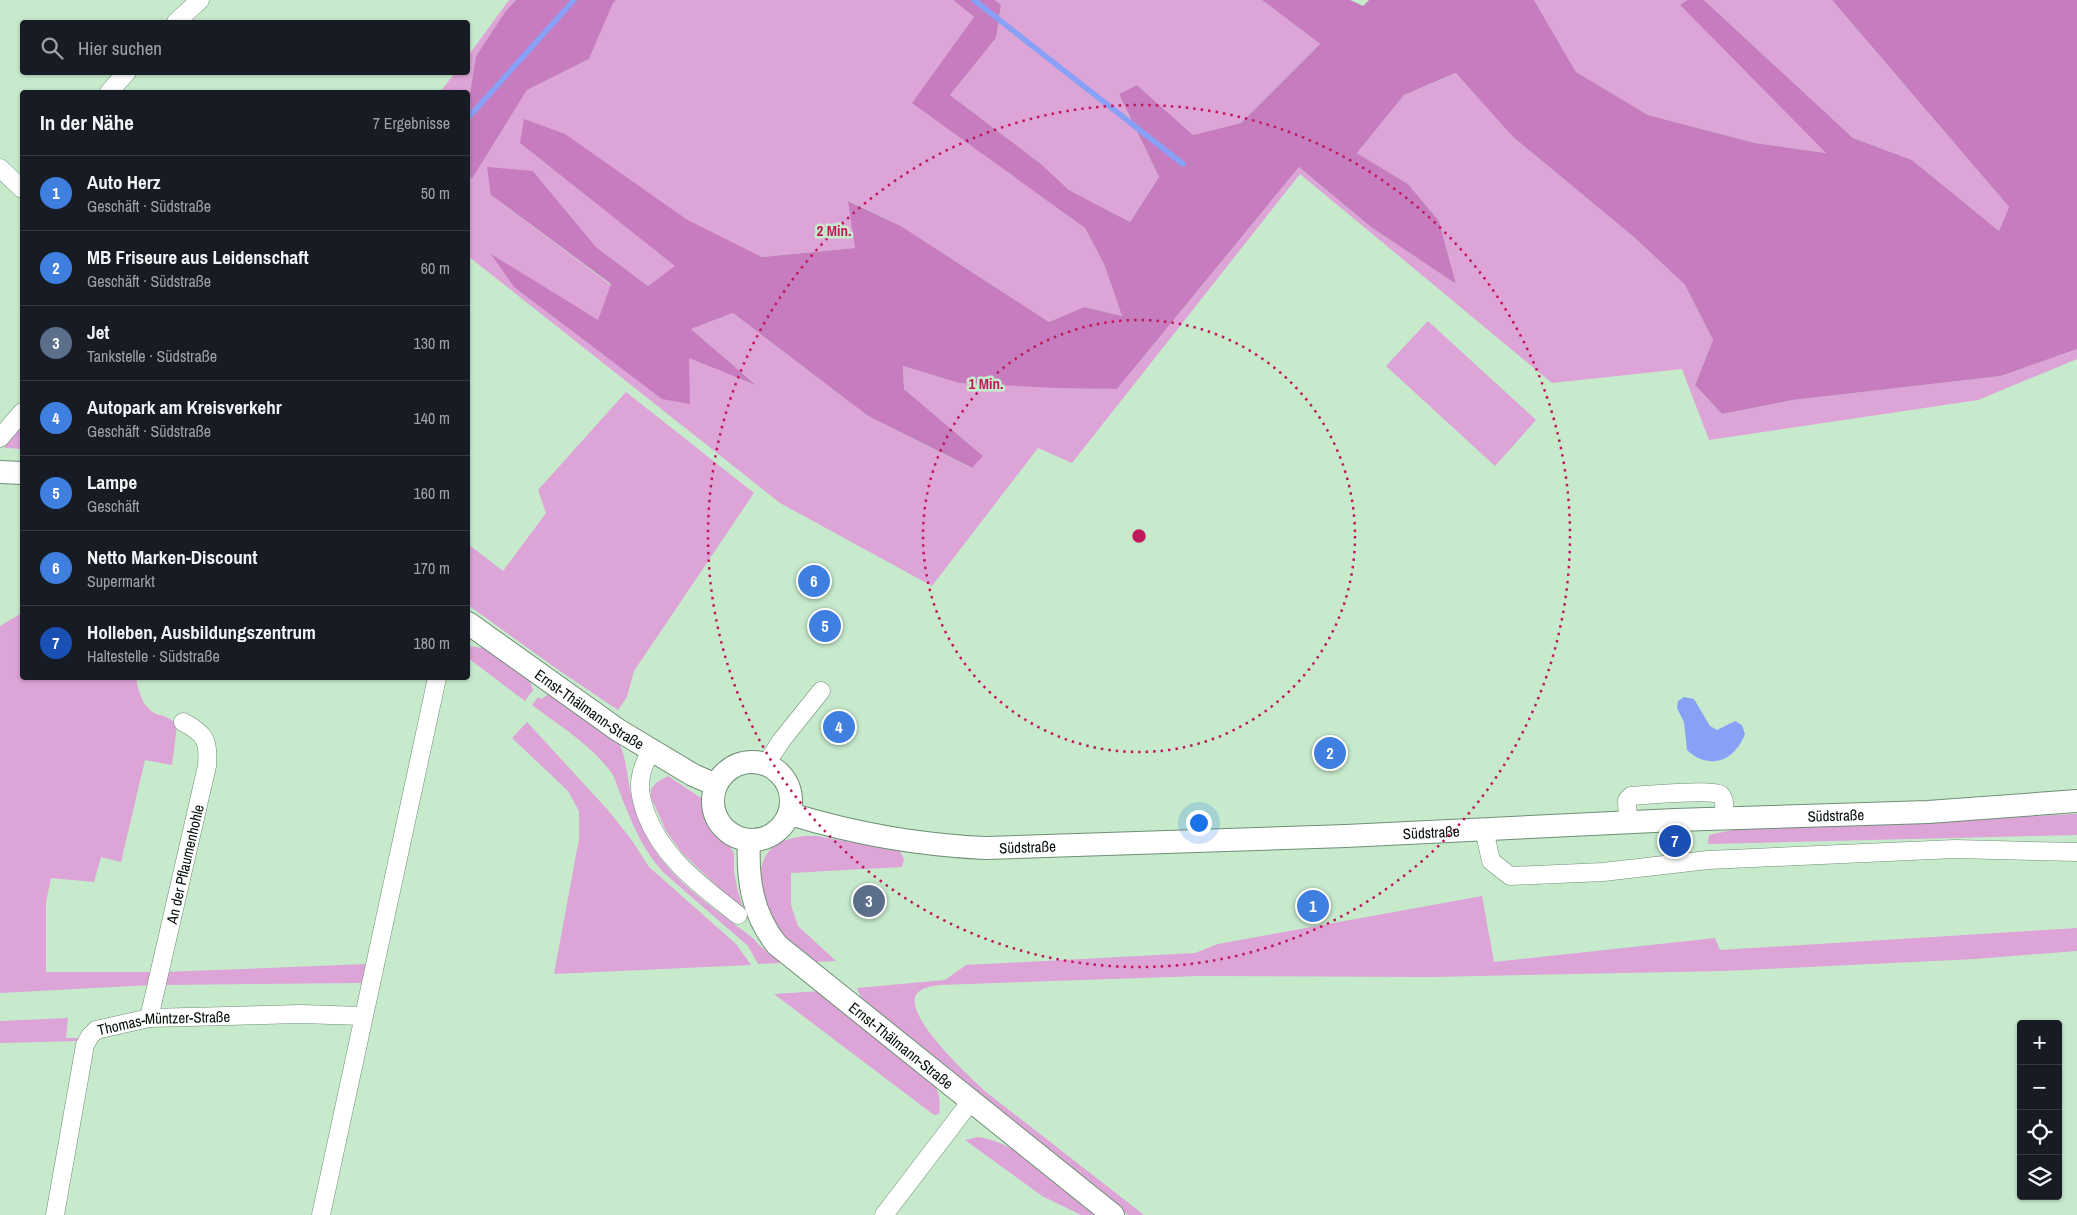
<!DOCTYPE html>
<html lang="de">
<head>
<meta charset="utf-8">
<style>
  body { margin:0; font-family:"Archivo Narrow",sans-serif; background:#20242c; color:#f1f3f6 }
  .controls { position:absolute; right:15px; bottom:15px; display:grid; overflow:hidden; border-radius:5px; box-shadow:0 1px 4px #0004 }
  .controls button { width:45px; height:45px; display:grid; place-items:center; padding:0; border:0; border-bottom:1px solid #363941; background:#171b24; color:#f1f3f6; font:25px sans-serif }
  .you { position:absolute; left:1198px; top:822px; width:18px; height:18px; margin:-12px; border:4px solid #fff; border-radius:50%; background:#1a73e8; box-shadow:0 0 0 8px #1a73e833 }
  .badge { display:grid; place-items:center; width:32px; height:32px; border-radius:50%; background:#a83fa1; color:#fff; font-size:16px; font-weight:700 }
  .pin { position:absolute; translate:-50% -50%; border:2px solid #fff; box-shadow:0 1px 5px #0006 }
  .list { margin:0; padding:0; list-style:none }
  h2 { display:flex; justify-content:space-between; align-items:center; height:65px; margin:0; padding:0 20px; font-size:21px }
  h2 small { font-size:16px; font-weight:400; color:#9ea1a6 }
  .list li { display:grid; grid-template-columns:32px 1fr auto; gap:15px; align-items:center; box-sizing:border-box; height:75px; padding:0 20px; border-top:1px solid #363941 }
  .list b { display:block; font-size:19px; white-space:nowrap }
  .list p { margin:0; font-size:16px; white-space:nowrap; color:#9ea1a6 }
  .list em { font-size:16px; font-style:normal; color:#9ea1a6 }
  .icon { flex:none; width:28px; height:28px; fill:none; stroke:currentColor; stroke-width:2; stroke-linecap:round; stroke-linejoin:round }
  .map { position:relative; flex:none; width:2077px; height:1215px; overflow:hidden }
  .search { position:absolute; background:#171b24; box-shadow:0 1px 4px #0004; left:20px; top:20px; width:450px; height:55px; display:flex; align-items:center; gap:12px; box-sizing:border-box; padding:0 18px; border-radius:5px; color:#9ea1a6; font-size:19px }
  .panel { position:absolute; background:#171b24; box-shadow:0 1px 4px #0004; left:20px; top:90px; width:450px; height:590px; border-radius:5px }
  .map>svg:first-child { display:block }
  .green { fill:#dda4d7 }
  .forest { fill:#c67cbf }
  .water { fill:#88a1f6 }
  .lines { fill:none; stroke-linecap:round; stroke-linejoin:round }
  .stream { stroke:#88a1f6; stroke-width:5.5 }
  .minor-casing { stroke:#6e8f74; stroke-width:19 }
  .major-casing { stroke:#6e8f74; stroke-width:24 }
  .minor { stroke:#fff; stroke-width:18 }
  .major { stroke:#fff; stroke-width:22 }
  .ring { fill:none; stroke:#c2185b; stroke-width:2.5; stroke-dasharray:2.5 5 }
  .labels { text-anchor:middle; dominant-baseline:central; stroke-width:5; stroke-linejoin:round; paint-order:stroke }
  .street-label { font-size:15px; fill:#051007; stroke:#c7eacd }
  .centre { fill:#c2185b; stroke:#c7eacd; stroke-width:2.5 }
  .ring-label { font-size:15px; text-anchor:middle; font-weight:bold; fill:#c2185b; stroke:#c7eacd; stroke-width:5; stroke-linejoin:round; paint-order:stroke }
</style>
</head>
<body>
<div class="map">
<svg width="2077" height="1215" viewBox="0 0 2077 1215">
  <rect width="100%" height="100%" fill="#c7eacd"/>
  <g class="green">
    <polygon points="509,0 516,0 505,12 476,56 468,105 468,92 440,92 455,73 468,72 468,56"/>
    <polygon points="616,0 953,0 974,17 913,103 1085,228 1104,264 1122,316 1084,307 1049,322 901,226 849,201 855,248 762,257 686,219 520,143 676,266 648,286 596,247 533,171 491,195 611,285 598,321 601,354 688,357 755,384 691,329 733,313 868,416 971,468 983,456 904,389 903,366 959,383 1117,389 1299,167 1371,227 1456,284 1439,221 1408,184 1357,153 1404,95 1457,73 1513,137 1635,238 1685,285 1713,340 1695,385 1722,414 1793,400 2001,376 2077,349 2077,359 1978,400 1709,440 1682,369 1552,383 1300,174 1072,463 1038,448 932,586 780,503 468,256 468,174 472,179 527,90 589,59 613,2"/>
    <polygon points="995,0 1262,0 1320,44 1241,123 1193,135 1137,85 1119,94 1159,177 1130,222 1069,190 1041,164 950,95 996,38 1001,6"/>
    <polygon points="1534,0 1687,0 1680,5 1827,153 1755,143 1648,115 1576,72"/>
    <polygon points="1704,0 1832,0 2009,207 1999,231 1912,160 1853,138"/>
    <polygon points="1428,321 1536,420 1495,466 1386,366"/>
    <polygon points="626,392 754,493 634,671 627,697 618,710 557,669 468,605 468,544 503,571 546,513 538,490"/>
    <polygon points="22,421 22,449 6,448 3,445"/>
    <path d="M 22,613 L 22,678 L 136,678 C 138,689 141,702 150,710 C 159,718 166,712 177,726 L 172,765 L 145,760 L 121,862 L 101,857 L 94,882 L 51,878 L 46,902 L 46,972 L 154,972 L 151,985 L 0,993 L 0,626 Z"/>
    <polygon points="468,646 483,648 530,681 533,690 525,701 468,658"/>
    <path d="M 548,694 L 619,743 C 627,759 627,778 631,795 C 633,805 637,815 641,824 C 661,876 712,906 754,939 L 759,945 L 781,963 L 758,964 L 748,946 L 664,873 C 638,845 627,810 613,775 C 593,746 560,726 532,705 L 538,697 L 542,699 Z"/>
    <polygon points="527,722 607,809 631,839 649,867 736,944 751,965 554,974 579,839 579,811 568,791 512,738"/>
    <polygon points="668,776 704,800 715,830 730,846 734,854 734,872 738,892 744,911 682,853 666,831 651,797 651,789 657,782"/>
    <polygon points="2077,814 2077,835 1708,844 1709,835 1742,828"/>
    <path d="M 804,836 L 817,836 L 900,851 L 904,859 L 902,867 L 791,873 L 791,905 L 798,926 L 836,961 L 810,962 C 801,953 790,945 782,935 C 766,913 747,865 775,846 C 783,839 794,838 804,836 Z"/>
    <path d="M 1482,896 L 1494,962 L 1715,938 L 1720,950 L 2077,928 L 2077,951 L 1975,959 L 1725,971 L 1431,977 L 1199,976 L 940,985 C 933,986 921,987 916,995 C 904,1017 971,1078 986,1092 L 1144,1215 L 1128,1215 L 864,1005 L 857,988 L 945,980 L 966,965 L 1195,953 L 1218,944 Z"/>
    <polygon points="368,964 364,983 162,985 164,972"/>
    <path d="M 821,991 L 931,1080 C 939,1091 941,1100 939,1114 L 934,1115 L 774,994 Z"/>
    <polygon points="68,1018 66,1038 78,1038 80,1041 0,1043 0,1021"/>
    <path d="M 978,1137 C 1020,1142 1065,1189 1098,1215 L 1081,1215 L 1042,1196 L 965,1140 Z"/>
  </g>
  <g class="forest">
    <polygon points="516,0 616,0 613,3 589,59 527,90 472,179 468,174 468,105 476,56 505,12"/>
    <polygon points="953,0 995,0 1001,5 996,38 950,95 1041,164 1069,190 1130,222 1159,177 1119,94 1137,85 1193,135 1241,123 1320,44 1262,0 1350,0 1363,6 1369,0 1534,0 1576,72 1648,115 1755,143 1826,153 1680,5 1687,0 1704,0 1853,138 1912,160 1999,231 2009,207 1832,0 2077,0 2077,349 2001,376 1793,400 1722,414 1695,385 1713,340 1685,285 1635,238 1513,137 1456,73 1404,95 1357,153 1408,184 1439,221 1456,284 1371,227 1299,167 1117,389 1057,388 959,383 903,366 904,389 983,456 972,468 868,416 733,313 691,329 756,385 689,358 690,404 662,399 514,287 491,254 598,320 611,284 491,195 487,167 533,171 596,247 648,286 675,266 520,143 524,119 565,134 686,219 762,257 855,248 848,201 901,226 1049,322 1084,307 1122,316 1104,264 1085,228 912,103 974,17"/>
  </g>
  <path class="water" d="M 1684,697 L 1694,699 L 1710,726 L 1717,730 L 1735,721 L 1742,725 L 1745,734 C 1735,761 1709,771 1687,750 L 1684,722 L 1677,708 L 1678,701 Z"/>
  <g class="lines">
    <g class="stream">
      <polyline points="974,0 1183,164"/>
      <polyline points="468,118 574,0"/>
    </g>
    <defs>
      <g id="minor">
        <polyline points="176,22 200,0"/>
        <polyline points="109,92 127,72"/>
        <polyline points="0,168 22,189"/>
        <polyline points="0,438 22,412"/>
        <path d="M 651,751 C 647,759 642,767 641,776 C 638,789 642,802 646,814 C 663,859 702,886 738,915"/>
        <polyline points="766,764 781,741 821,691"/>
        <path d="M 1628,823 L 1627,800 L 1631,796 C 1644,795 1715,789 1721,795 C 1726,801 1724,812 1724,819"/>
        <polyline points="1484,829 1491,861 1510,876 1603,872 1708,860 1955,849 2077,852"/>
        <path id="s1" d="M 149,1018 L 207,766 C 209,741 206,734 183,722"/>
        <path id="s2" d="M 55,1215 L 85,1045 L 90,1036 L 96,1030 L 149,1018 L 300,1014 L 363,1016"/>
        <polyline points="321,1215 437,678"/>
        <polyline points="884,1215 971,1101"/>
      </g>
      <g id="major">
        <polyline points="0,472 22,473"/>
        <path id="s3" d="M 468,623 L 618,730 L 693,775 L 716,785"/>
        <circle cx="752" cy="801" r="39"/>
        <path id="s4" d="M 790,814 C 856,834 916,845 985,848 L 1346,836 L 1675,820 L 1928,812 L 2077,801"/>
        <path id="s5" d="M 749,840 C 747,879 752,914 777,945 L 1113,1215"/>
      </g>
    </defs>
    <use href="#minor" class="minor-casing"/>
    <use href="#major" class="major-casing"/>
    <use href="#minor" class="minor"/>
    <use href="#major" class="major"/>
  </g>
  <g class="ring">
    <circle cx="1139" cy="536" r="216"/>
    <circle cx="1139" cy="536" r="431"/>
  </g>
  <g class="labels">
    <g class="street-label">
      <text stroke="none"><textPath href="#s3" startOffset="149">Ernst-Thälmann-Straße</textPath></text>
      <text stroke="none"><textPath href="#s4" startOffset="1050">Südstraße</textPath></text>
      <text stroke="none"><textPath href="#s4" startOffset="645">Südstraße</textPath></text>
      <text stroke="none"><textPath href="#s4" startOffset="241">Südstraße</textPath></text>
      <text stroke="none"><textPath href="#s1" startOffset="158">An der Pflaumenhohle</textPath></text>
      <text stroke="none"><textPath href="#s2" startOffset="260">Thomas-Müntzer-Straße</textPath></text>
      <text stroke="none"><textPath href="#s5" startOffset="271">Ernst-Thälmann-Straße</textPath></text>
    </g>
  </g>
  <circle cx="1139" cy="536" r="8" class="centre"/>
  <g class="ring-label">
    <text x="834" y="236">2 Min.</text>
    <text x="986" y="389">1 Min.</text>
  </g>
</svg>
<div class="controls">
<button>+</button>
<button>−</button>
<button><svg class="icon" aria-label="locate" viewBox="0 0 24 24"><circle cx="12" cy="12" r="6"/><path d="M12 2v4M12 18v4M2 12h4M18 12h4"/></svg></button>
<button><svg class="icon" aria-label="layers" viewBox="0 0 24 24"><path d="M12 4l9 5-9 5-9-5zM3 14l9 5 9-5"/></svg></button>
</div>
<div class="you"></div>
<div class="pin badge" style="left:1313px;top:906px;background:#3f7fe0">1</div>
<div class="pin badge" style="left:1330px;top:753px;background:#3f7fe0">2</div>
<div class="pin badge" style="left:869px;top:901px;background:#5c6f8a">3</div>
<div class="pin badge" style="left:839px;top:727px;background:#3f7fe0">4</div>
<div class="pin badge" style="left:825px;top:626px;background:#3f7fe0">5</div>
<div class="pin badge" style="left:814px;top:581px;background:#3f7fe0">6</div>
<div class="pin badge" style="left:1675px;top:841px;background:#1a4fb4">7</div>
<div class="search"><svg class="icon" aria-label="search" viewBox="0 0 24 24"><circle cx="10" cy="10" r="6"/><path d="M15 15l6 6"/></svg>Hier suchen</div>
<section class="panel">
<h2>In der Nähe<small>7 Ergebnisse</small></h2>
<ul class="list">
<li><span class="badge" style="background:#3f7fe0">1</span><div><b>Auto Herz</b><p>Geschäft · Südstraße</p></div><em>50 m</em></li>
<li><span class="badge" style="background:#3f7fe0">2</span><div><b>MB Friseure aus Leidenschaft</b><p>Geschäft · Südstraße</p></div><em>60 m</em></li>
<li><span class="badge" style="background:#5c6f8a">3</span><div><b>Jet</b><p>Tankstelle · Südstraße</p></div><em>130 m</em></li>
<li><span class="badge" style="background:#3f7fe0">4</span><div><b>Autopark am Kreisverkehr</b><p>Geschäft · Südstraße</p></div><em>140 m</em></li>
<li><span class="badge" style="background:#3f7fe0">5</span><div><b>Lampe</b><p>Geschäft</p></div><em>160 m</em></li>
<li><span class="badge" style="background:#3f7fe0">6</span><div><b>Netto Marken-Discount</b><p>Supermarkt</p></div><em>170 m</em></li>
<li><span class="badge" style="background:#1a4fb4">7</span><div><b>Holleben, Ausbildungszentrum</b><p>Haltestelle · Südstraße</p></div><em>180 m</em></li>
</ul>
</section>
</div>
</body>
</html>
